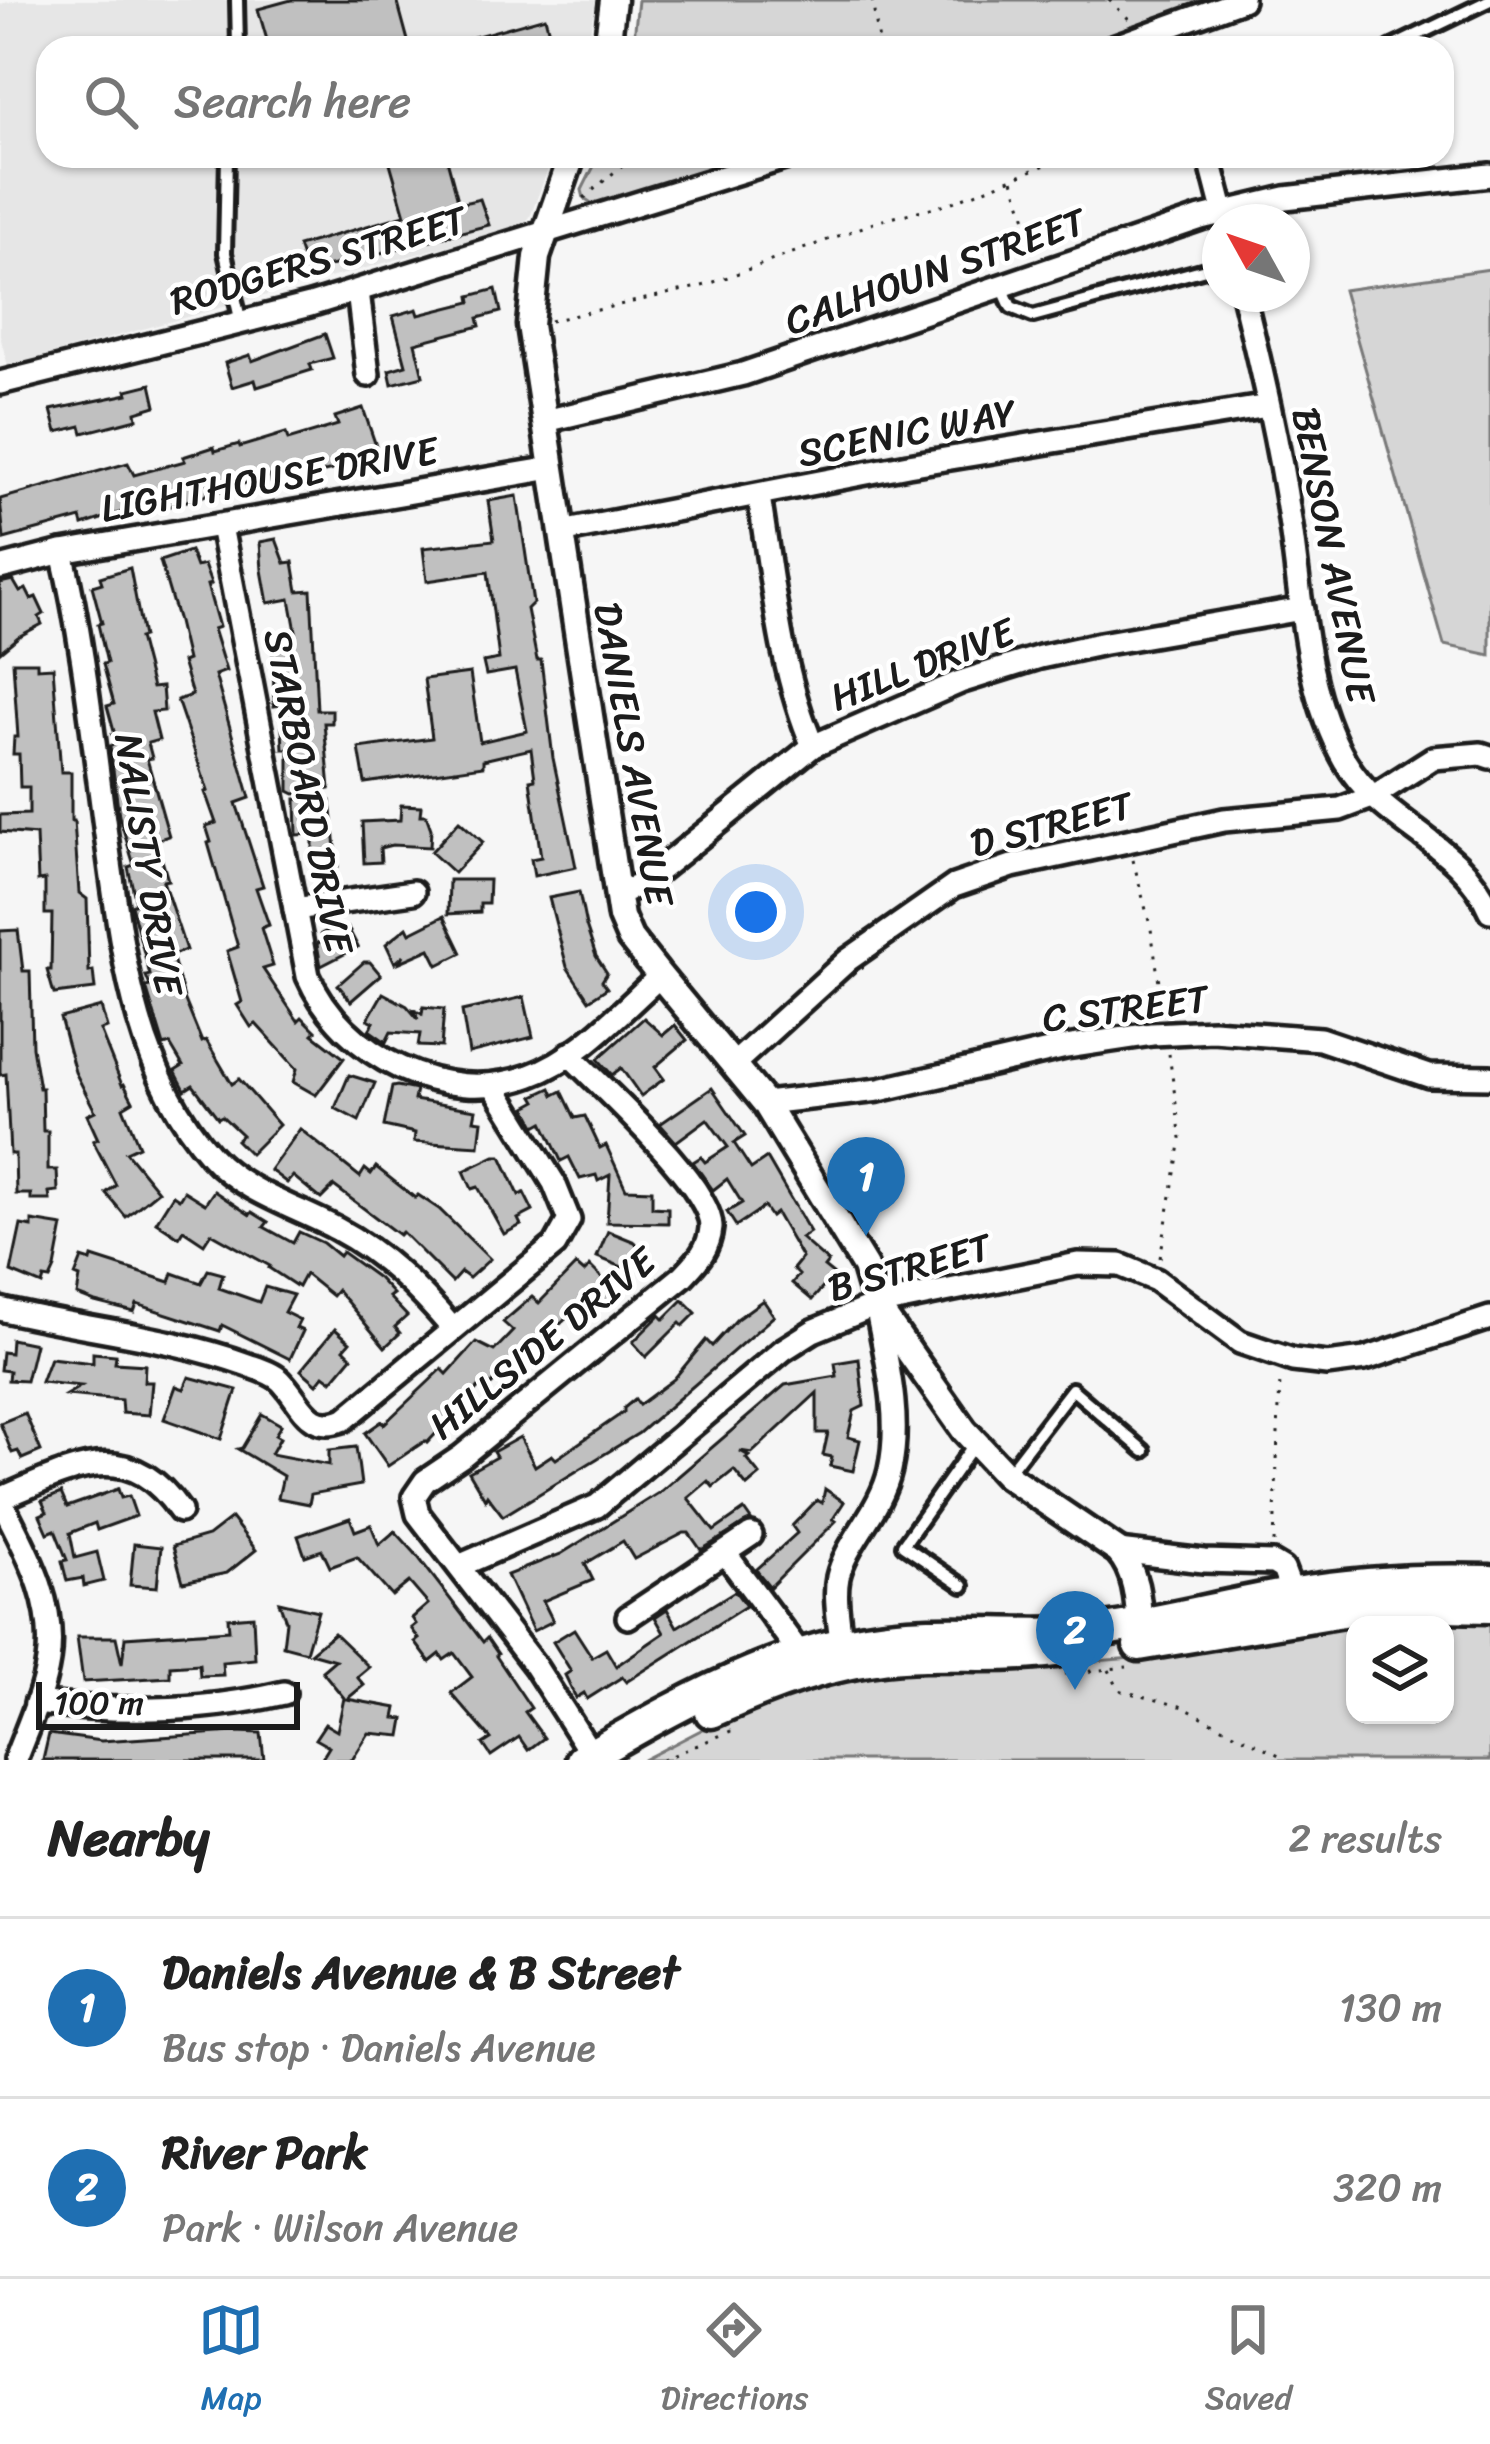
<!DOCTYPE html>
<html lang="en">
<head>
<meta charset="utf-8">
<style>
  body { margin:0; font-family:Sriracha,sans-serif; background:#f2f2f2; color:#222 }
  .controls { position:absolute; right:36px; bottom:36px; display:grid; overflow:hidden; border-radius:24px; box-shadow:0 3px 9px #0004 }
  .controls button { width:108px; height:108px; display:grid; place-items:center; padding:0; border:0; border-bottom:3px solid #e0e0e0; background:#fff; color:#222; font:60px sans-serif }
  .compass { position:absolute; left:1202px; top:204px; width:108px; height:108px; border-radius:50%; background:#fff; box-shadow:0 3px 9px #0004; rotate:310deg }
  .scale { position:absolute; left:36px; bottom:30px; width:264px; box-sizing:border-box; padding-left:12px; border:6px solid #1c1c1c; border-top:0; font-size:33px; line-height:42px; white-space:nowrap; color:#1c1c1c; -webkit-text-stroke:9px #fff; paint-order:stroke }
  .you { position:absolute; left:756px; top:912px; width:42px; height:42px; margin:-30px; border:9px solid #fff; border-radius:50%; background:#1a73e8; box-shadow:0 0 0 18px #1a73e833 }
  .badge { display:grid; place-items:center; width:78px; height:78px; border-radius:50%; background:#1f6fb2; color:#fff; font-size:39px; font-weight:700 }
  .pin { position:absolute; translate:-50% -99px; filter:drop-shadow(0 3px 6px #0008) }
  .pin::after { content:''; position:absolute; top:63px; width:42px; height:36px; background:inherit; clip-path:polygon(0 0,100% 0,50% 100%) }
  .list { margin:0; padding:0; list-style:none }
  h2 { display:flex; justify-content:space-between; align-items:center; height:156px; margin:0; padding:0 48px; font-size:51px }
  h2 small { font-size:39px; font-weight:400; color:#767676 }
  .list li { display:grid; grid-template-columns:78px 1fr auto; gap:36px; align-items:center; box-sizing:border-box; height:180px; padding:0 48px; border-top:3px solid #e0e0e0 }
  .list b { display:block; font-size:45px; white-space:nowrap }
  .list p { margin:0; font-size:39px; white-space:nowrap; color:#767676 }
  .list em { font-size:39px; font-style:normal; color:#767676 }
  .icon { flex:none; width:66px; height:66px; fill:none; stroke:currentColor; stroke-width:2; stroke-linecap:round; stroke-linejoin:round }
  .map { position:relative; flex:none; width:1490px; height:1760px; overflow:hidden }
  .search { position:absolute; background:#fff; box-shadow:0 3px 9px #0004; left:36px; right:36px; top:36px; height:132px; display:flex; align-items:center; gap:30px; box-sizing:border-box; padding:0 42px; border-radius:36px; color:#767676; font-size:45px }
  .sheet { height:516px; background:#fff }
  nav { display:flex; justify-content:space-around; align-items:center; box-sizing:border-box; height:168px; border-top:3px solid #e0e0e0; background:#fff; font-size:33px; color:#767676 }
  nav a { display:grid; justify-items:center; gap:6px }
  nav .on { color:#1f6fb2 }
  .map>svg:first-child { display:block }
  .built { fill:#e6e6e6 }
  .green { fill:#d6d6d6; stroke:#797979; stroke-width:3; fill-rule:evenodd }
  .building { fill:#c0c0c0; stroke:#1c1c1c; stroke-width:3 }
  .lines { fill:none; stroke-linecap:round; stroke-linejoin:round }
  .service-casing { stroke:#1c1c1c; stroke-width:20 }
  .minor-casing { stroke:#1c1c1c; stroke-width:30 }
  .tertiary-casing { stroke:#1c1c1c; stroke-width:33 }
  .secondary-casing { stroke:#1c1c1c; stroke-width:39 }
  .path { stroke:#1c1c1c; stroke-width:3; stroke-dasharray:3 9; stroke-linecap:butt }
  .service { stroke:#fff; stroke-width:10 }
  .minor { stroke:#fff; stroke-width:21 }
  .tertiary { stroke:#fff; stroke-width:24 }
  .secondary { stroke:#fff; stroke-width:30 }
  .labels { text-anchor:middle; dominant-baseline:central; stroke-width:9; stroke-linejoin:round; paint-order:stroke }
  .street-label { font-size:39px; fill:#1c1c1c; stroke:#fff }
</style>
</head>
<body>
<div class="map">
<svg width="1490" height="1760" viewBox="0 0 1490 1760">
  <rect width="100%" height="100%" fill="#f6f6f6"/>
  <filter id="ink" filterUnits="userSpaceOnUse"><feTurbulence type="fractalNoise" baseFrequency=".00833" numOctaves="2"/><feDisplacementMap in="SourceGraphic" scale="24" xChannelSelector="R" yChannelSelector="G"/><feConvolveMatrix kernelMatrix="1 2 1 2 8 2 1 2 1" color-interpolation-filters="sRGB"/></filter>
  <g filter="url(#ink)">
    <polygon class="built" points="18,0 596,0 587,48 48,48 48,156 553,156 530,217 523,225 8,366 0,336 0,4"/>
    <g class="green">
      <polygon points="638,0 1209,0 1083,48 633,48"/>
      <polygon points="599,156 760,156 596,206 584,198 582,190"/>
      <polygon points="1490,269 1490,655 1444,645 1343,290"/>
      <path d="M 1490,1616 L 1490,1760 L 643,1760 L 761,1699 L 831,1680 L 923,1664 L 1031,1666 L 1159,1656 L 1380,1617 ZM 1355,1625 L 1445,1625 L 1445,1715 L 1355,1715 Z"/>
    </g>
    <g class="building">
      <polygon points="291,0 397,0 410,48 288,48 286,42 269,47 258,9"/>
      <polygon points="545,17 550,36 539,39 541,48 449,48 449,44"/>
      <polygon points="388,156 446,156 459,204 480,199 489,225 307,272 298,246 405,215"/>
      <polygon points="496,289 501,312 478,318 480,326 415,343 423,376 392,384 389,370 406,365 393,316 417,309 419,315 471,302 470,296"/>
      <polygon points="325,334 333,358 310,364 312,370 257,387 255,380 232,387 225,363 250,355 252,361"/>
      <polygon points="151,384 156,406 136,412 137,419 83,433 81,426 57,432 51,410 128,394 127,390"/>
      <polygon points="363,408 376,446 368,448 372,460 313,475 312,470 271,482 270,476 164,508 163,505 124,516 122,512 83,525 81,518 4,539 0,499 128,463 134,475 185,461 183,457 214,447 215,451 239,444 240,447 286,433 288,440 338,425 335,417"/>
      <polygon points="517,496 533,603 527,609 537,660 541,660 553,758 576,867 534,876 531,859 541,857 530,780 535,779 531,749 483,760 483,766 365,783 359,748 432,738 424,679 470,673 480,742 527,731 515,670 486,675 483,662 499,659 488,572 427,581 423,548 494,540 488,501"/>
      <polygon points="276,539 285,563 293,562 298,591 311,590 317,710 332,710 332,723 324,723 330,789 295,794 289,791 289,749 283,749 281,705 274,706 273,639 289,638 289,631 296,631 290,599 268,603 262,570 260,542"/>
      <polygon points="190,551 196,567 204,565 211,584 207,585 219,627 213,629 226,671 215,675 250,798 236,803 263,886 256,888 269,925 261,928 273,966 263,969 298,1021 302,1017 316,1031 313,1034 344,1058 316,1095 293,1082 297,1069 256,1024 251,1027 237,1005 242,1002 227,951 238,947 208,843 211,842 206,826 216,823 205,792 208,791 177,700 192,695 182,662 187,660 177,618 160,561"/>
      <polygon points="130,568 143,637 139,638 152,688 162,687 164,711 152,712 159,740 148,743 152,758 147,759 169,836 156,840 168,880 163,881 186,950 172,955 184,998 202,1042 206,1040 232,1084 239,1079 279,1125 250,1154 236,1140 242,1135 222,1116 218,1118 193,1085 185,1090 175,1071 183,1066 170,1044 164,1046 146,987 150,986 146,976 150,975 131,905 136,903 128,867 134,865 119,816 110,746 115,744 112,735 115,735 107,706 114,704 103,664 107,663 98,624 102,623 92,586 102,583 100,577"/>
      <polygon points="13,580 20,592 26,589 31,599 36,597 44,614 39,617 42,624 18,637 0,652 0,583"/>
      <polygon points="13,662 37,662 37,668 53,667 61,772 71,772 71,821 74,821 79,893 87,899 89,972 93,971 95,989 54,994 47,970 51,970 52,914 45,914 45,880 38,881 36,835 0,832 0,815 29,814 29,787 20,787 19,754 13,754 14,737 18,737"/>
      <polygon points="296,799 331,801 338,867 313,867 313,834 297,835"/>
      <polygon points="401,805 421,806 420,815 426,815 431,829 430,847 392,845 380,848 381,862 364,863 362,822 400,820"/>
      <polygon points="459,821 483,842 454,873 431,852"/>
      <polygon points="449,880 489,880 488,904 480,904 480,912 448,914"/>
      <polygon points="579,892 586,926 596,956 607,973 602,981 607,988 589,1000 567,967 549,898"/>
      <polygon points="444,916 462,953 438,965 430,949 400,962 404,955 395,963 386,944 407,927 410,933"/>
      <polygon points="337,925 341,932 348,928 358,947 321,966 317,944 324,939 321,934"/>
      <polygon points="18,930 23,971 30,971 32,1047 39,1088 42,1088 43,1131 48,1131 48,1170 57,1170 58,1191 49,1192 50,1200 31,1200 31,1194 16,1194 15,1154 10,1154 6,1074 0,1075 0,931"/>
      <polygon points="364,962 370,962 381,975 351,1001 338,985"/>
      <polygon points="383,993 407,1006 418,1019 414,1010 422,1014 423,1007 444,1009 441,1047 418,1046 420,1034 391,1032 386,1042 369,1030 374,1022 368,1019"/>
      <polygon points="524,997 533,1037 469,1053 462,1011"/>
      <polygon points="101,1007 107,1028 100,1030 122,1085 124,1084 133,1101 123,1107 139,1146 126,1152 158,1191 126,1217 106,1193 116,1185 93,1141 98,1139 87,1115 95,1111 75,1072 60,1018"/>
      <polygon points="644,1018 663,1035 675,1025 687,1040 655,1067 664,1079 641,1096 621,1068 612,1075 598,1059"/>
      <polygon points="349,1075 375,1083 359,1121 335,1108"/>
      <polygon points="397,1086 416,1090 414,1100 476,1110 474,1120 482,1121 479,1146 414,1142 415,1133 384,1126 392,1087"/>
      <polygon points="551,1088 554,1095 562,1091 575,1118 585,1116 600,1148 606,1145 626,1189 652,1190 652,1207 668,1208 668,1223 607,1222 610,1175 598,1181 596,1175 580,1179 569,1157 561,1161 543,1122 536,1126 526,1107 537,1101 534,1096"/>
      <polygon points="712,1088 745,1136 734,1143 751,1169 767,1158 810,1232 801,1238 828,1262 824,1267 834,1275 812,1300 792,1283 799,1275 793,1269 802,1258 776,1213 771,1217 764,1207 736,1226 727,1212 742,1203 727,1179 713,1190 693,1162 701,1157 705,1162 728,1147 707,1119 676,1142 660,1124"/>
      <polygon points="300,1129 360,1177 365,1169 371,1174 376,1167 415,1198 418,1195 439,1209 490,1259 469,1278 461,1272 452,1282 402,1232 399,1235 334,1186 321,1199 293,1176 287,1183 270,1170"/>
      <polygon points="495,1156 501,1156 519,1195 524,1193 533,1211 518,1219 521,1225 504,1234 478,1187 472,1189 464,1171"/>
      <polygon points="184,1191 205,1204 214,1191 250,1215 252,1212 268,1222 264,1227 293,1243 299,1232 323,1243 339,1256 342,1252 378,1278 393,1294 389,1297 407,1316 395,1327 400,1333 385,1347 337,1290 332,1296 305,1274 298,1287 269,1268 270,1266 211,1233 204,1244 183,1230 179,1237 156,1222 173,1195 179,1199"/>
      <polygon points="32,1221 63,1226 55,1268 50,1279 44,1278 42,1285 11,1272 21,1225 32,1227"/>
      <polygon points="608,1231 635,1242 641,1250 632,1271 597,1257"/>
      <polygon points="92,1257 170,1282 173,1273 201,1283 208,1270 223,1274 219,1288 259,1302 265,1287 293,1295 284,1312 300,1320 296,1328 303,1331 290,1359 222,1325 220,1331 137,1304 134,1312 95,1302 77,1295 80,1278 75,1276 82,1258 91,1261"/>
      <polygon points="576,1265 584,1272 590,1266 619,1295 607,1308 601,1301 593,1310 583,1301 528,1355 523,1350 491,1385 486,1380 427,1443 425,1441 388,1466 365,1433 382,1421 384,1424 442,1369 447,1374 476,1342 494,1351 513,1331 503,1322 532,1297 539,1303"/>
      <polygon points="683,1300 696,1313 683,1326 680,1323 646,1357 633,1342 660,1315 664,1319"/>
      <polygon points="763,1300 774,1316 639,1433 503,1516 487,1495 485,1499 469,1472 496,1457 493,1452 520,1437 535,1466 552,1455 556,1459 624,1412 624,1408 635,1399 639,1405 674,1379 706,1340 712,1346 737,1319"/>
      <polygon points="335,1329 350,1342 344,1349 352,1357 332,1381 324,1375 317,1384 301,1370"/>
      <polygon points="11,1339 35,1344 26,1381 8,1380 9,1371 0,1370 2,1352 10,1353"/>
      <polygon points="93,1353 116,1355 115,1363 145,1365 144,1382 152,1382 149,1415 122,1413 121,1400 66,1395 81,1386 41,1382 50,1358 93,1363"/>
      <polygon points="859,1359 864,1406 854,1411 848,1437 860,1440 853,1471 830,1466 832,1457 823,1455 828,1433 817,1433 817,1393 752,1453 740,1451 749,1456 746,1458 760,1475 747,1486 734,1470 713,1487 708,1481 688,1498 714,1531 744,1510 751,1520 701,1550 689,1533 684,1533 634,1559 623,1541 585,1564 593,1580 543,1601 553,1621 533,1631 507,1575 561,1554 660,1492 785,1385 837,1376 835,1363"/>
      <polygon points="189,1377 237,1390 221,1439 164,1419 176,1386 184,1389"/>
      <polygon points="25,1413 41,1451 22,1459 18,1451 12,1453 0,1423"/>
      <polygon points="262,1414 281,1425 275,1435 280,1438 271,1454 329,1465 329,1450 356,1447 361,1485 311,1494 309,1504 278,1498 283,1476 238,1449 242,1448"/>
      <polygon points="118,1489 121,1498 129,1496 136,1516 97,1530 95,1523 70,1533 75,1558 97,1552 104,1581 84,1586 83,1578 67,1581 62,1561 67,1560 55,1530 48,1533 40,1515 47,1512 42,1501 61,1493 67,1507"/>
      <polygon points="825,1489 844,1502 833,1519 836,1521 770,1587 756,1570 797,1533 792,1526 817,1500 822,1503"/>
      <polygon points="231,1518 256,1550 227,1573 183,1582 173,1546 208,1536"/>
      <polygon points="350,1518 355,1531 371,1525 379,1545 395,1531 415,1553 483,1642 487,1638 498,1654 496,1656 531,1708 525,1712 544,1738 528,1750 519,1737 491,1756 483,1744 491,1739 451,1693 472,1677 454,1653 444,1660 440,1654 430,1662 415,1642 419,1639 411,1628 416,1624 412,1618 428,1604 409,1582 392,1596 357,1557 330,1567 322,1550 305,1556 298,1536"/>
      <polygon points="134,1544 161,1547 157,1587 130,1585"/>
      <polygon points="735,1591 746,1606 626,1682 622,1677 587,1699 584,1693 576,1698 565,1675 571,1671 553,1642 574,1629 592,1657 606,1649 616,1666 664,1633 655,1617 667,1609 677,1627"/>
      <polygon points="279,1602 318,1611 306,1652 283,1646 286,1621"/>
      <polygon points="253,1616 255,1659 222,1662 223,1675 200,1676 199,1664 170,1666 170,1677 83,1682 77,1637 116,1637 122,1664 125,1637 229,1630 228,1618"/>
      <polygon points="334,1633 369,1667 357,1677 364,1685 347,1699 397,1708 395,1718 404,1719 401,1736 369,1733 352,1760 321,1760 329,1747 315,1739 325,1724 337,1731 344,1698 322,1671 335,1660 310,1653"/>
      <polygon points="235,1732 261,1733 264,1760 43,1760 49,1734 101,1741"/>
    </g>
    <g class="lines">
      <defs>
        <g id="service">
          <polyline points="237,0 238,48"/>
          <polyline points="1390,48 1490,0"/>
          <polyline points="227,156 225,253 241,323"/>
          <polyline points="1002,287 1011,307 1033,316 1220,265"/>
          <polyline points="1006,1475 1072,1389 1144,1451"/>
          <polyline points="963,1586 903,1545 975,1443"/>
        </g>
        <g id="minor">
          <polyline points="1110,48 1242,0"/>
          <polyline points="1209,156 1226,222"/>
          <polyline points="358,291 368,375"/>
          <path d="M 1243,294 C 1261,368 1279,444 1290,520 C 1302,599 1304,690 1345,761 C 1383,826 1460,841 1490,911"/>
          <polyline points="0,383 310,305 791,156"/>
          <polyline points="545,421 743,374 1201,218 1285,198 1490,175"/>
          <path d="M 759,497 C 773,580 779,668 813,746"/>
          <path d="M 221,526 L 308,976 C 343,1056 444,1107 529,1076 C 580,1058 621,1011 660,976"/>
          <polyline points="561,532 908,465 1268,406"/>
          <path d="M 62,552 C 85,649 94,750 108,849 C 123,957 135,1070 211,1156 C 242,1191 296,1207 337,1229 C 384,1254 419,1289 453,1329"/>
          <polyline points="0,568 62,552 552,468"/>
          <polyline points="617,894 642,884 813,746 960,682 1040,657 1100,644 1302,609"/>
          <polyline points="295,909 413,892"/>
          <path d="M 569,1054 C 601,1087 713,1187 711,1228 C 709,1250 696,1262 683,1276 L 462,1456 L 425,1481 L 414,1497 L 418,1514 L 535,1666 L 595,1760"/>
          <polyline points="735,1063 848,960 954,886 1012,866 1224,820 1340,809 1372,797 1433,758 1481,754 1490,757"/>
          <polyline points="765,1103 879,1090 1066,1047 1152,1034 1213,1031 1320,1039 1429,1076 1490,1077"/>
          <path d="M 0,1309 C 81,1329 169,1336 248,1365 C 259,1369 273,1373 281,1381 C 303,1404 308,1434 345,1419 L 555,1245 L 569,1220 L 554,1183 L 494,1086"/>
          <path d="M 0,1499 C 25,1549 57,1602 48,1661 C 43,1694 27,1728 15,1760"/>
          <path d="M 0,1499 C 71,1469 127,1434 180,1511"/>
          <polyline points="1118,1551 1204,1561 1273,1563 1283,1569 1292,1593"/>
          <polyline points="725,1553 799,1652"/>
          <polyline points="459,1566 597,1506 783,1350 813,1331 876,1305 1078,1264 1120,1265 1156,1280 1240,1342 1293,1360 1327,1364 1365,1359 1490,1318"/>
          <polyline points="628,1617 751,1535"/>
          <path d="M 841,1642 C 839,1621 834,1597 838,1577 C 846,1542 881,1511 890,1470 C 902,1416 886,1358 876,1305"/>
          <path d="M 36,1703 C 118,1713 203,1712 284,1693"/>
        </g>
        <g id="tertiary">
          <polyline points="607,48 613,0"/>
          <path d="M 572,156 L 537,257 L 530,325 L 621,917 L 630,938 L 660,976 L 765,1103 L 865,1267 L 876,1305 L 964,1430 L 1006,1475 L 1118,1551 C 1140,1575 1138,1611 1141,1642"/>
        </g>
        <g id="secondary">
          <polyline points="1139,1645 1355,1609 1397,1605 1490,1607"/>
          <path d="M 711,1712 C 780,1680 849,1656 925,1655 C 970,1654 1012,1657 1056,1651"/>
          <path d="M 582,1760 C 694,1696 796,1636 929,1633 C 990,1631 1050,1638 1111,1629 C 1171,1620 1230,1604 1290,1594 C 1356,1582 1423,1579 1490,1581"/>
        </g>
      </defs>
      <use href="#service" class="service-casing"/>
      <use href="#minor" class="minor-casing"/>
      <use href="#tertiary" class="tertiary-casing"/>
      <use href="#secondary" class="secondary-casing"/>
      <g class="path">
        <polyline points="872,0 880,48"/>
        <polyline points="1109,0 1130,20"/>
        <polyline points="1013,180 1038,254"/>
        <polyline points="584,198 633,156"/>
        <polyline points="550,321 706,285 879,221 950,203 1068,156"/>
        <polyline points="1133,860 1151,929 1164,1015"/>
        <polyline points="1160,1258 1181,1139 1169,1054"/>
        <polyline points="1274,1543 1280,1379"/>
        <polyline points="1109,1670 1119,1690 1180,1706 1279,1755 1278,1760"/>
        <polyline points="1065,1674 1127,1667"/>
        <polyline points="662,1760 738,1728"/>
      </g>
      <use href="#service" class="service"/>
      <use href="#minor" class="minor"/>
      <use href="#tertiary" class="tertiary"/>
      <use href="#secondary" class="secondary"/>
    </g>
  </g>
  <g class="labels">
    <g class="street-label">
      <text transform="translate(318 260) rotate(-16)">RODGERS STREET</text>
      <text transform="translate(935 271) rotate(-19)">CALHOUN STREET</text>
      <text transform="translate(907 432) rotate(-11)">SCENIC WAY</text>
      <text transform="translate(269 479) rotate(-10)">LIGHTHOUSE DRIVE</text>
      <text transform="translate(1334 555) rotate(79)">BENSON AVENUE</text>
      <text transform="translate(922 664) rotate(-21)">HILL DRIVE</text>
      <text transform="translate(634 754) rotate(80)">DANIELS AVENUE</text>
      <text transform="translate(309 791) rotate(79)">STARBOARD DRIVE</text>
      <text transform="translate(1051 824) rotate(-14)">D STREET</text>
      <text transform="translate(149 864) rotate(81)">NALISTY DRIVE</text>
      <text transform="translate(1125 1008) rotate(-7)">C STREET</text>
      <text transform="translate(909 1267) rotate(-15)">B STREET</text>
      <text transform="translate(542 1343) rotate(-39)">HILLSIDE DRIVE</text>
    </g>
  </g>
</svg>
<div class="controls">
<button><svg class="icon" aria-label="layers" viewBox="0 0 24 24"><path d="M12 4l9 5-9 5-9-5zM3 14l9 5 9-5"/></svg></button>
</div>
<svg class="compass" viewBox="-18 -18 36 36"><path d="M0-13l5 13h-10z" fill="#e53935"/><path d="M0 13l5-13h-10z" fill="#767676"/></svg>
<div class="scale">100 m</div>
<div class="you"></div>
<div class="pin badge" style="left:866px;top:1236px">1</div>
<div class="pin badge" style="left:1075px;top:1690px">2</div>
<div class="search"><svg class="icon" aria-label="search" viewBox="0 0 24 24"><circle cx="10" cy="10" r="6"/><path d="M15 15l6 6"/></svg>Search here</div>
</div>
<section class="sheet">
<h2>Nearby<small>2 results</small></h2>
<ul class="list">
<li><span class="badge">1</span><div><b>Daniels Avenue &amp; B Street</b><p>Bus stop · Daniels Avenue</p></div><em>130 m</em></li>
<li><span class="badge">2</span><div><b>River Park</b><p>Park · Wilson Avenue</p></div><em>320 m</em></li>
</ul>
</section>
<nav>
<a class="on"><svg class="icon" aria-label="map" viewBox="0 0 24 24"><path d="M3 6l6-2 6 2 6-2v14l-6 2-6-2-6 2zM9 4v14M15 6v14"/></svg>Map</a>
<a><svg class="icon" aria-label="directions" viewBox="0 0 24 24"><path d="M12 3l9 9-9 9-9-9zM9 14v-3h6M13 9l2 2-2 2"/></svg>Directions</a>
<a><svg class="icon" aria-label="saved" viewBox="0 0 24 24"><path d="M7 4h10v16l-5-4-5 4z"/></svg>Saved</a>
</nav>
</body>
</html>
